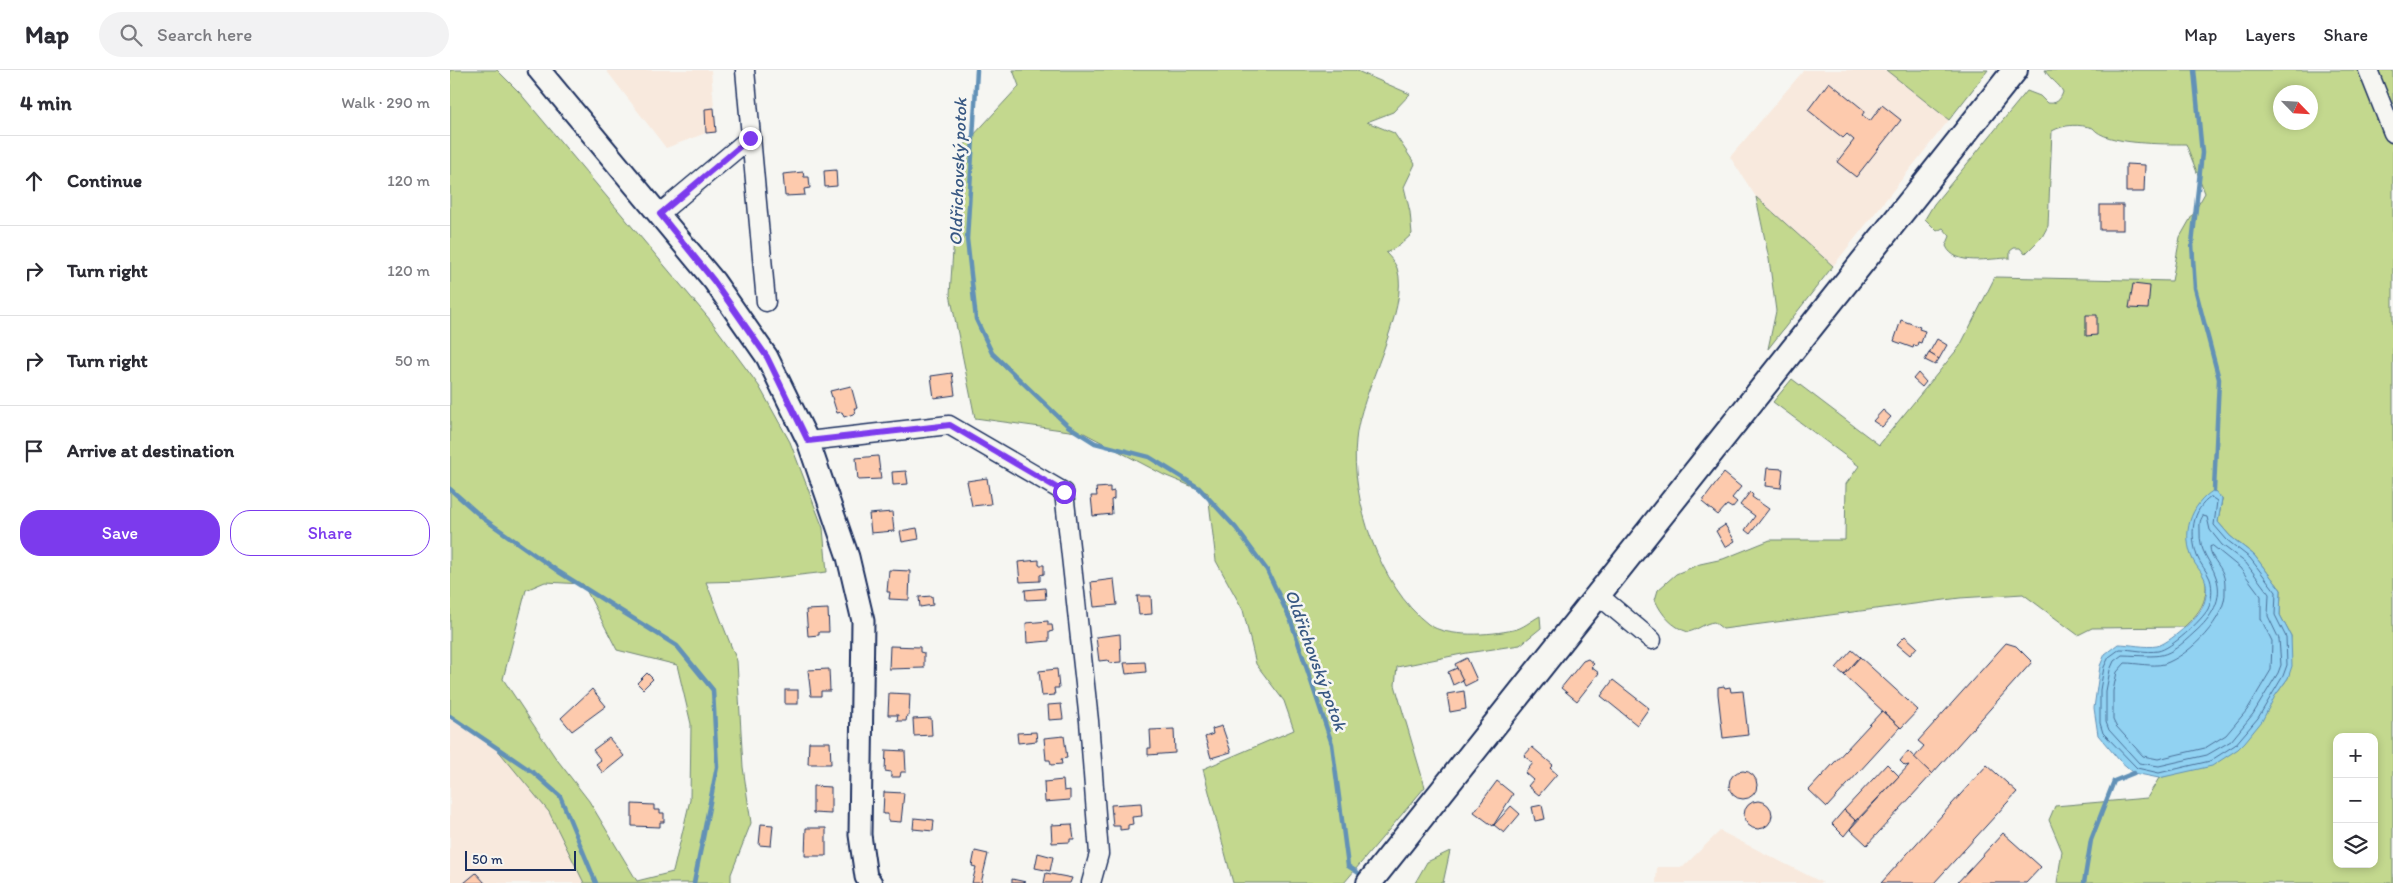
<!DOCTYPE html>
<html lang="en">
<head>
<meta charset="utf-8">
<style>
  body { margin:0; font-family:Itim,sans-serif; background:#f2f2f3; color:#2b2b33 }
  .controls { position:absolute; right:15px; bottom:15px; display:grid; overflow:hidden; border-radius:10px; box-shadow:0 2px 8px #0003 }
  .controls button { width:45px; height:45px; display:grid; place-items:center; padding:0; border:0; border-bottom:1px solid #e1e1e2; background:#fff; color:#2b2b33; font:25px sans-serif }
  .compass { position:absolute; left:1823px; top:15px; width:45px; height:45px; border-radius:50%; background:#fff; box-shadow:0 2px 8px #0003; rotate:115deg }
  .scale { position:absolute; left:15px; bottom:12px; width:111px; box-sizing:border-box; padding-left:5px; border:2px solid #1b2f5e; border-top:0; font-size:14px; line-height:18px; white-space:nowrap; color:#1b2f5e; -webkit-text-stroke:4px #f6f6f2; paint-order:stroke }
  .stop { position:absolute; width:15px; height:15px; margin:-11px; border:4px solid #7c3aed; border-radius:50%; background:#fff }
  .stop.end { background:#7c3aed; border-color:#fff; box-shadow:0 1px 5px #0008 }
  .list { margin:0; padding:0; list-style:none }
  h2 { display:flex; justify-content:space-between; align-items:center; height:65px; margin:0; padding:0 20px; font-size:21px }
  h2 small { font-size:16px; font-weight:400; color:#7c7c81 }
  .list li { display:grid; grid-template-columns:32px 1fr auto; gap:15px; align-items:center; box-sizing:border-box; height:90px; padding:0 20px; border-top:1px solid #e1e1e2 }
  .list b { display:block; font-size:19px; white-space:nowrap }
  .list em { font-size:16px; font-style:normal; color:#7c7c81 }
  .actions { display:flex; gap:10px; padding:15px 20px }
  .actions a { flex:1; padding:11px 0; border:1px solid #7c3aed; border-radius:20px; text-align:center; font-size:18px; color:#7c3aed }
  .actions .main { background:#7c3aed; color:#fff }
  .icon { flex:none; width:28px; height:28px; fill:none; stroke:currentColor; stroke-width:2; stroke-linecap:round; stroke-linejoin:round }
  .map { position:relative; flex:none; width:1943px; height:813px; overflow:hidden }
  header { display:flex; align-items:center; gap:30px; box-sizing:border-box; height:70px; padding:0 25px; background:#fff; border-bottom:1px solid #e1e1e2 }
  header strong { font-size:24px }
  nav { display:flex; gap:28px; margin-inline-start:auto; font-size:18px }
  .search { width:350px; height:45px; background:#f2f2f3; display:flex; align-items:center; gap:12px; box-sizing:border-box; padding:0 18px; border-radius:28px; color:#7c7c81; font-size:19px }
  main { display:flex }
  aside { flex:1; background:#fff }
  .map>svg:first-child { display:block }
  .built { fill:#f8e9dd }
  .green { fill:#c3d88e; stroke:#6f8476; fill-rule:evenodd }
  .water { fill:#91d2f2; stroke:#6291b7 }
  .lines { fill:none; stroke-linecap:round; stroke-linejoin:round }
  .shore { stroke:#4a7099; stroke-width:1 }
  .stream { stroke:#6291b7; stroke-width:4.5 }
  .building { fill:#fdcaad; stroke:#1b2f5e }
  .minor-casing { stroke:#1b2f5e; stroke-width:21 }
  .tertiary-casing { stroke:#1b2f5e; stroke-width:25 }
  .secondary-casing { stroke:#1b2f5e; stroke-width:28 }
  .minor { stroke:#f6f6f2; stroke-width:18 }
  .tertiary { stroke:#f6f6f2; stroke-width:21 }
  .secondary { stroke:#f6f6f2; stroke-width:24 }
  .route { stroke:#7c3aed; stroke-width:6 }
  .labels { text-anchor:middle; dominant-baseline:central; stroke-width:5; stroke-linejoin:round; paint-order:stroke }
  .water-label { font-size:18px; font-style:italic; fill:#385883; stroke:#f6f6f2 }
</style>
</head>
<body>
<header>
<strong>Map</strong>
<div class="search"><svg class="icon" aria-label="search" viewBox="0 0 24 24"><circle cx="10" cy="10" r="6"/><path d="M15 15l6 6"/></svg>Search here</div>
<nav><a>Map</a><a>Layers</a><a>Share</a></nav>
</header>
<main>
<aside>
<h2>4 min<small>Walk · 290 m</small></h2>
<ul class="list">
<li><svg class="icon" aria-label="ahead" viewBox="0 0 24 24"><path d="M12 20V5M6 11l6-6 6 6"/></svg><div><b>Continue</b></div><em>120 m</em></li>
<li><svg class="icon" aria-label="right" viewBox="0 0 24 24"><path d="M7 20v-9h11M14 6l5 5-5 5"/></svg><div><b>Turn right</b></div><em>120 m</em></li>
<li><svg class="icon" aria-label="right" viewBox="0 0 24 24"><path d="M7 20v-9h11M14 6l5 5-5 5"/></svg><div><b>Turn right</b></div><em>50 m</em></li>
<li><svg class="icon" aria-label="arrive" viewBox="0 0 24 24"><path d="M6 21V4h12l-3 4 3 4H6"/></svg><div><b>Arrive at destination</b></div></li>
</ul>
<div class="actions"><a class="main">Save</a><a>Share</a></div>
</aside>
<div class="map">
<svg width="1943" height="813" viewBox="0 0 1943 813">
  <rect width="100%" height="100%" fill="#f6f6f2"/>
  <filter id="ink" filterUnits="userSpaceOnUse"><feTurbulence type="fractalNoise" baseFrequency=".02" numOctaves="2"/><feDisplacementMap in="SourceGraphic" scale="10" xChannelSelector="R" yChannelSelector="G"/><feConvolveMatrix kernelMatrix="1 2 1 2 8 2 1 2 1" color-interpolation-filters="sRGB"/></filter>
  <g filter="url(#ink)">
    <g class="built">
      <polygon points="156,0 261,0 266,62 256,63 216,78"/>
      <polygon points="1354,0 1436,0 1499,50 1383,196 1306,127 1280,87"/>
      <polygon points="0,648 42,673 99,742 134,813 0,813"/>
      <polygon points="1270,761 1373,813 1206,813 1207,797 1233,797"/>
    </g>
    <g class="green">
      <path d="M 0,0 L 47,0 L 69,22 L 261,251 L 309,316 L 340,372 L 373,458 L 377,502 L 296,511 L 256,512 L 287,591 L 293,697 L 301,753 L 281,804 L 281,813 L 134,813 L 99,742 L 42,673 L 0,648 ZM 95,512 L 133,514 L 167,580 L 227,595 L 241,654 L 240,730 L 223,802 L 187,811 L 139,731 L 105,687 L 53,609 L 76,520 Z"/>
      <path d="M 563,0 L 905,0 L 960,24 L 943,42 L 917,52 L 944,63 L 965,94 L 954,117 L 960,142 L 962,164 L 950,175 L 936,183 C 940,187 945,193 947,198 C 961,238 909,324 906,370 C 900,429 930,517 978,554 C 997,568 1041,565 1063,560 C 1072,559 1082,550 1090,546 L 1091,558 L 1070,575 L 1017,583 L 947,597 L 945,615 L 975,717 L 894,813 L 783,813 L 753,699 L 844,660 L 834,631 L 806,594 L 793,540 L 766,491 L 758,423 L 714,405 L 634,363 L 525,348 L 500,224 L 510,80 L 569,16 Z"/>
      <polygon points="1436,0 1538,0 1499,50"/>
      <path d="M 1595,0 L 1943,0 L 1943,813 L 1607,813 L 1612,781 L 1599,750 L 1605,736 L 1697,728 L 1709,708 L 1733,701 L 1825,626 L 1838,608 L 1841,566 L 1830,545 L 1831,520 L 1804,485 L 1780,466 L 1768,452 L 1772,429 L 1756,511 C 1757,533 1750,542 1734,557 L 1642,558 L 1628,565 L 1573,524 L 1510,528 L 1273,559 L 1264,552 C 1254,553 1248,560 1238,562 C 1222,557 1212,545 1205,530 L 1208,520 L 1226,504 L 1250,494 L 1273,489 L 1320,470 L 1395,470 L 1396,414 L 1409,396 L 1323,332 L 1342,309 L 1429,375 L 1510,276 L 1545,207 L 1722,211 L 1730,167 L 1755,123 L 1736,74 C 1715,74 1655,75 1643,58 C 1629,54 1615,54 1602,61 L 1598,156 L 1592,167 L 1575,184 L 1570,178 L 1564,178 L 1560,181 L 1560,188 C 1540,188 1505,197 1496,176 L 1500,166 L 1493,158 L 1487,161 L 1475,149 L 1484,134 L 1577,21 L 1590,26 L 1597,33 C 1606,34 1610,31 1613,22 C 1609,13 1600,10 1595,0 ZM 1830,22 L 1860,22 L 1860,52 L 1830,52 ZM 1887,667 L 1924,667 L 1924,794 L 1887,794 Z"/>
      <polygon points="1306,127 1383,196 1318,279 1326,241 1319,189"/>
      <polygon points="1000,781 993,813 965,813 977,792"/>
    </g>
    <path class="water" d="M 1764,420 L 1772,429 L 1768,452 L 1780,466 L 1804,485 L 1831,520 L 1830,545 L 1841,566 L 1842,596 L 1838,608 L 1825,626 L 1812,651 L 1795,672 L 1788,679 L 1762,696 L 1709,708 L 1684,703 L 1669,690 L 1648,665 L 1644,638 L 1650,596 L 1655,584 L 1668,574 C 1680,574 1695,578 1707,576 C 1718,574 1749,547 1753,536 C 1756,529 1757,521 1756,514 C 1755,505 1747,498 1743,490 C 1731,464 1740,435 1764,420 Z"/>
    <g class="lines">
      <g class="shore">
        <path d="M 1761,427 L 1767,431 L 1764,455 L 1777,470 L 1800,488 L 1826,522 L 1825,545 L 1836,567 L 1837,595 L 1833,606 L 1808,648 L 1785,675 L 1760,691 L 1709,703 L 1687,698 L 1653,663 L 1650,653 L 1650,620 L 1654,597 L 1659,587 L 1670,579 C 1682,579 1696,583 1708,581 C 1721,579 1752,550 1758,539 C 1762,531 1763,518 1760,509 C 1757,501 1750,494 1747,486 C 1740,465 1741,440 1761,427 Z"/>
        <path d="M 1753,446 L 1757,447 L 1760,460 L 1772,475 L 1796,493 L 1819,524 L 1818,546 L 1829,569 L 1831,595 L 1828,603 L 1803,644 L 1781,671 L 1757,685 L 1709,696 L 1689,693 L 1659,660 L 1656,652 L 1656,621 L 1660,600 L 1664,591 L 1672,585 C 1713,586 1714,591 1745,562 C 1761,548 1774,529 1766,507 C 1760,489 1749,482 1750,461 C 1750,455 1749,451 1753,446 Z"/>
        <path d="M 1763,476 L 1790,498 L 1811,526 L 1811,549 L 1822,571 L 1821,600 L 1797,640 L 1776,665 L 1755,678 L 1708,689 L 1693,686 L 1666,656 L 1663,650 L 1663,621 L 1667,602 L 1675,593 C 1687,593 1702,597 1714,594 C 1740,585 1777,548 1775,520 C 1775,515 1775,509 1773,504 C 1770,495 1760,487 1760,477 Z"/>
      </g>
      <g class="stream">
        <polyline points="527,0 517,169 526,249 542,283 618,356 645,373 699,387 749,418 786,458 817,500 841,551 882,674 898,796 916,808"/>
        <polyline points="1744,0 1752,83 1742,174 1745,218 1769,309 1764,420"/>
        <polyline points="0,419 34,449 109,502 227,576 263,620 267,697 244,813"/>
        <polyline points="0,646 84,703 110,726 146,813"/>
        <polyline points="1634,813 1641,770 1664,711 1684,703"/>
      </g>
    </g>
    <g class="building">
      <polygon points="1379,12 1415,41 1412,45 1420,51 1432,35 1451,50 1406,107 1387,92 1404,70 1397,64 1393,68 1358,40"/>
      <polygon points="264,38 266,62 256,63 255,39"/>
      <polygon points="1676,94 1695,95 1694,122 1676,122"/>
      <polygon points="386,100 387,116 375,117 374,101"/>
      <polygon points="353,102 354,107 359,107 360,118 354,119 355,125 335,126 333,104"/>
      <rect x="1650" y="135" width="23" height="25"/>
      <polygon points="1683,214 1700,216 1698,239 1679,238"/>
      <polygon points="1636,245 1647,245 1647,265 1636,266"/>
      <polygon points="1451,250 1470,257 1469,259 1475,261 1471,273 1468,272 1467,276 1464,275 1463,278 1444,271"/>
      <polygon points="1487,269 1497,275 1489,289 1479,283"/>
      <polygon points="1479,283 1489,289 1485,295 1475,290"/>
      <polygon points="502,303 505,325 484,328 481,306"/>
      <polygon points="1468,303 1476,312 1472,317 1463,309"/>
      <polygon points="401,316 407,338 404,338 406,343 394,347 392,342 387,343 380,321"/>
      <polygon points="1433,340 1441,347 1432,357 1423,351"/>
      <polygon points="428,386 431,409 408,410 406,388"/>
      <polygon points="1317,398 1333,399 1331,418 1315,416"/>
      <polygon points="456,401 458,414 443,415 442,402"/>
      <polygon points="1274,403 1291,417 1282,428 1287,432 1282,438 1277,435 1268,445 1252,432"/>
      <polygon points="537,408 541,434 522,436 517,411"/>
      <polygon points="660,417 660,422 664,421 664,429 661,430 662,444 643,446 641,426 647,426 646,418"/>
      <polygon points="1300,422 1303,425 1302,427 1319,439 1300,464 1295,460 1305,446 1290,435"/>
      <polygon points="442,442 444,461 421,463 419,444"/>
      <polygon points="1275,455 1285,471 1275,477 1266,461"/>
      <polygon points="467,458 469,469 452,472 450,461"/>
      <polygon points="589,490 589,495 594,495 594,504 590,505 590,511 570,512 568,492"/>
      <polygon points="439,500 460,501 459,530 439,529 440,522 437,522"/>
      <polygon points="664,509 667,535 644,537 641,512"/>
      <polygon points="595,518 596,529 576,530 575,520"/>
      <polygon points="482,526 483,535 470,537 469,527"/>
      <polygon points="687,526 701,526 702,544 689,545"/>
      <polygon points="378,539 379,562 369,562 369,565 358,566 356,540"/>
      <polygon points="598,551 598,555 602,555 603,561 599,562 599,571 577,573 576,553"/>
      <polygon points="670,564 671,592 659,593 658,590 649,591 646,567"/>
      <polygon points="1455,566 1467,577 1460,585 1447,574"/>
      <polygon points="1556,573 1566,576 1582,592 1482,704 1464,688 1474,676 1468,671"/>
      <polygon points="440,576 470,577 470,582 474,583 474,598 439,599"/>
      <polygon points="1402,580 1410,587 1394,605 1386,598"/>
      <polygon points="1410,587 1468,640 1451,658 1394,605"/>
      <polygon points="1017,588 1027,610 1015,616 1005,594"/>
      <polygon points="1138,589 1144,594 1141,597 1149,603 1127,631 1111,618 1133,591"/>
      <polygon points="695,592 696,602 676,604 674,593"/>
      <polygon points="1007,598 1013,610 1003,615 998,602"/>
      <polygon points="379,599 380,621 371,621 371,626 361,626 358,600"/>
      <polygon points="607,599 609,618 604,618 605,625 592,626 589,601"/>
      <polygon points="197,603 203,609 193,619 187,613"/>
      <polygon points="1163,610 1199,638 1187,655 1151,626"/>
      <polygon points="1274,616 1275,618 1280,617 1281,622 1293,621 1298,665 1273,668 1268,624 1268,617"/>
      <polygon points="142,619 156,636 122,661 111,648"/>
      <rect x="335" y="620" width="13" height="14"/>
      <polygon points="1014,621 1016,639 1000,642 997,624"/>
      <polygon points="439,623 460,624 459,646 457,645 456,651 447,651 448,645 438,645"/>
      <polygon points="611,634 613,649 599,650 598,635"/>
      <polygon points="1432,641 1450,657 1377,737 1359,720"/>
      <polygon points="481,648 482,665 464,666 463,649"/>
      <polygon points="772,656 781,682 761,688 755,667 763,664 762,659"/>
      <polygon points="724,659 725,683 698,685 698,678 701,678 700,660"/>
      <polygon points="586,662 587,671 568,673 567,663"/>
      <polygon points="614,666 617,688 611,689 612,694 601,695 600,690 596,690 594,668"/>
      <polygon points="159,668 174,686 153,703 146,694 151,690 143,680"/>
      <polygon points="359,672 380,672 381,694 358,694"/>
      <polygon points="1082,677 1103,695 1100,698 1107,704 1089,725 1078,716 1083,710 1075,703 1083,693 1074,686"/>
      <polygon points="436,680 455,681 456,702 451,702 450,707 441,707 441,702 435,701"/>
      <polygon points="1458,681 1482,704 1417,775 1400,759 1459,695 1455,696 1450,691"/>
      <polygon points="1437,694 1449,706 1406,751 1394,740"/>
      <polygon points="1537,695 1567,722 1484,813 1431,813"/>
      <circle cx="1293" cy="715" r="14"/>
      <polygon points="613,710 614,721 620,720 620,730 595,732 594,712"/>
      <polygon points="1047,711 1063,724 1043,756 1024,742"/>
      <polygon points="363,716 381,717 381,744 363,743"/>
      <polygon points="434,722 454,723 451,752 438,751 438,744 433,744"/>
      <circle cx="1308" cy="745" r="14"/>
      <polygon points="691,733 692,746 682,747 683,754 678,755 678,759 670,760 670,756 663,756 661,735"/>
      <polygon points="182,734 204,735 204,740 210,740 210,743 214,743 214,752 210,752 210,757 182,756"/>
      <polygon points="1092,735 1095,749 1085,751 1082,737"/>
      <polygon points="1061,736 1070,744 1054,763 1044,755"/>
      <polygon points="1394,740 1406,751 1394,766 1382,754"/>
      <polygon points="464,748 484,750 483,761 463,759"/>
      <polygon points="311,754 323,755 321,776 309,775"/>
      <polygon points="622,754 624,769 620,769 620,772 602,773 601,755"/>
      <polygon points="356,758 376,758 376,786 355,786"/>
      <polygon points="1553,763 1591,797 1576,813 1507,813"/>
      <polygon points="525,781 538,784 531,813 522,813 526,797 522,796"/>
      <polygon points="588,783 603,787 600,801 585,798"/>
      <polygon points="26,803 35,813 14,813"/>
      <polygon points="596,803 622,808 620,813 594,813"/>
      <polygon points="562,809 576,812 575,813 562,813"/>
    </g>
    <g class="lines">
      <defs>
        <g id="minor">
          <polyline points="295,0 316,232"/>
          <polyline points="1918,0 1943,63"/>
          <polyline points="209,144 300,68"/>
          <polyline points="358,371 499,355 614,422 639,651 649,784 641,813"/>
          <polyline points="1148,525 1202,570"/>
        </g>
        <polyline id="tertiary" points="89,0 264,211 317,287 358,371 398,487 413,551 410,765 416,807 421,813"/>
        <polyline id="secondary" points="919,813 1565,0"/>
      </defs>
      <use href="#minor" class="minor-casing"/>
      <use href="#tertiary" class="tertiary-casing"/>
      <use href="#secondary" class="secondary-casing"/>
      <use href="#minor" class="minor"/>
      <use href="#tertiary" class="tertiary"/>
      <use href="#secondary" class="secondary"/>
    </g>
  </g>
  <g class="lines" filter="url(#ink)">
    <polyline class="route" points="300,68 210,144 264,211 317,287 358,371 500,355 614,422"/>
  </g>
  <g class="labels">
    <g class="water-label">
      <text transform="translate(508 102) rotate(-88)">Oldřichovský potok</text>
      <text transform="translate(866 590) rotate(70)">Oldřichovský potok</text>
    </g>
  </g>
</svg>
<div class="controls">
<button>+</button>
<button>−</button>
<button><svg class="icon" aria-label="layers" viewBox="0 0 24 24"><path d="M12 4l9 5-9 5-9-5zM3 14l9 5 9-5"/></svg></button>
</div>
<svg class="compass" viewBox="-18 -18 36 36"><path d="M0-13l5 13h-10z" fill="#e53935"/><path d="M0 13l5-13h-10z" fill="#7c7c81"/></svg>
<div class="scale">50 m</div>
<div class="stop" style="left:614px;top:422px"></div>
<div class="stop end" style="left:300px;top:68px"></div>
</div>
</main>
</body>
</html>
